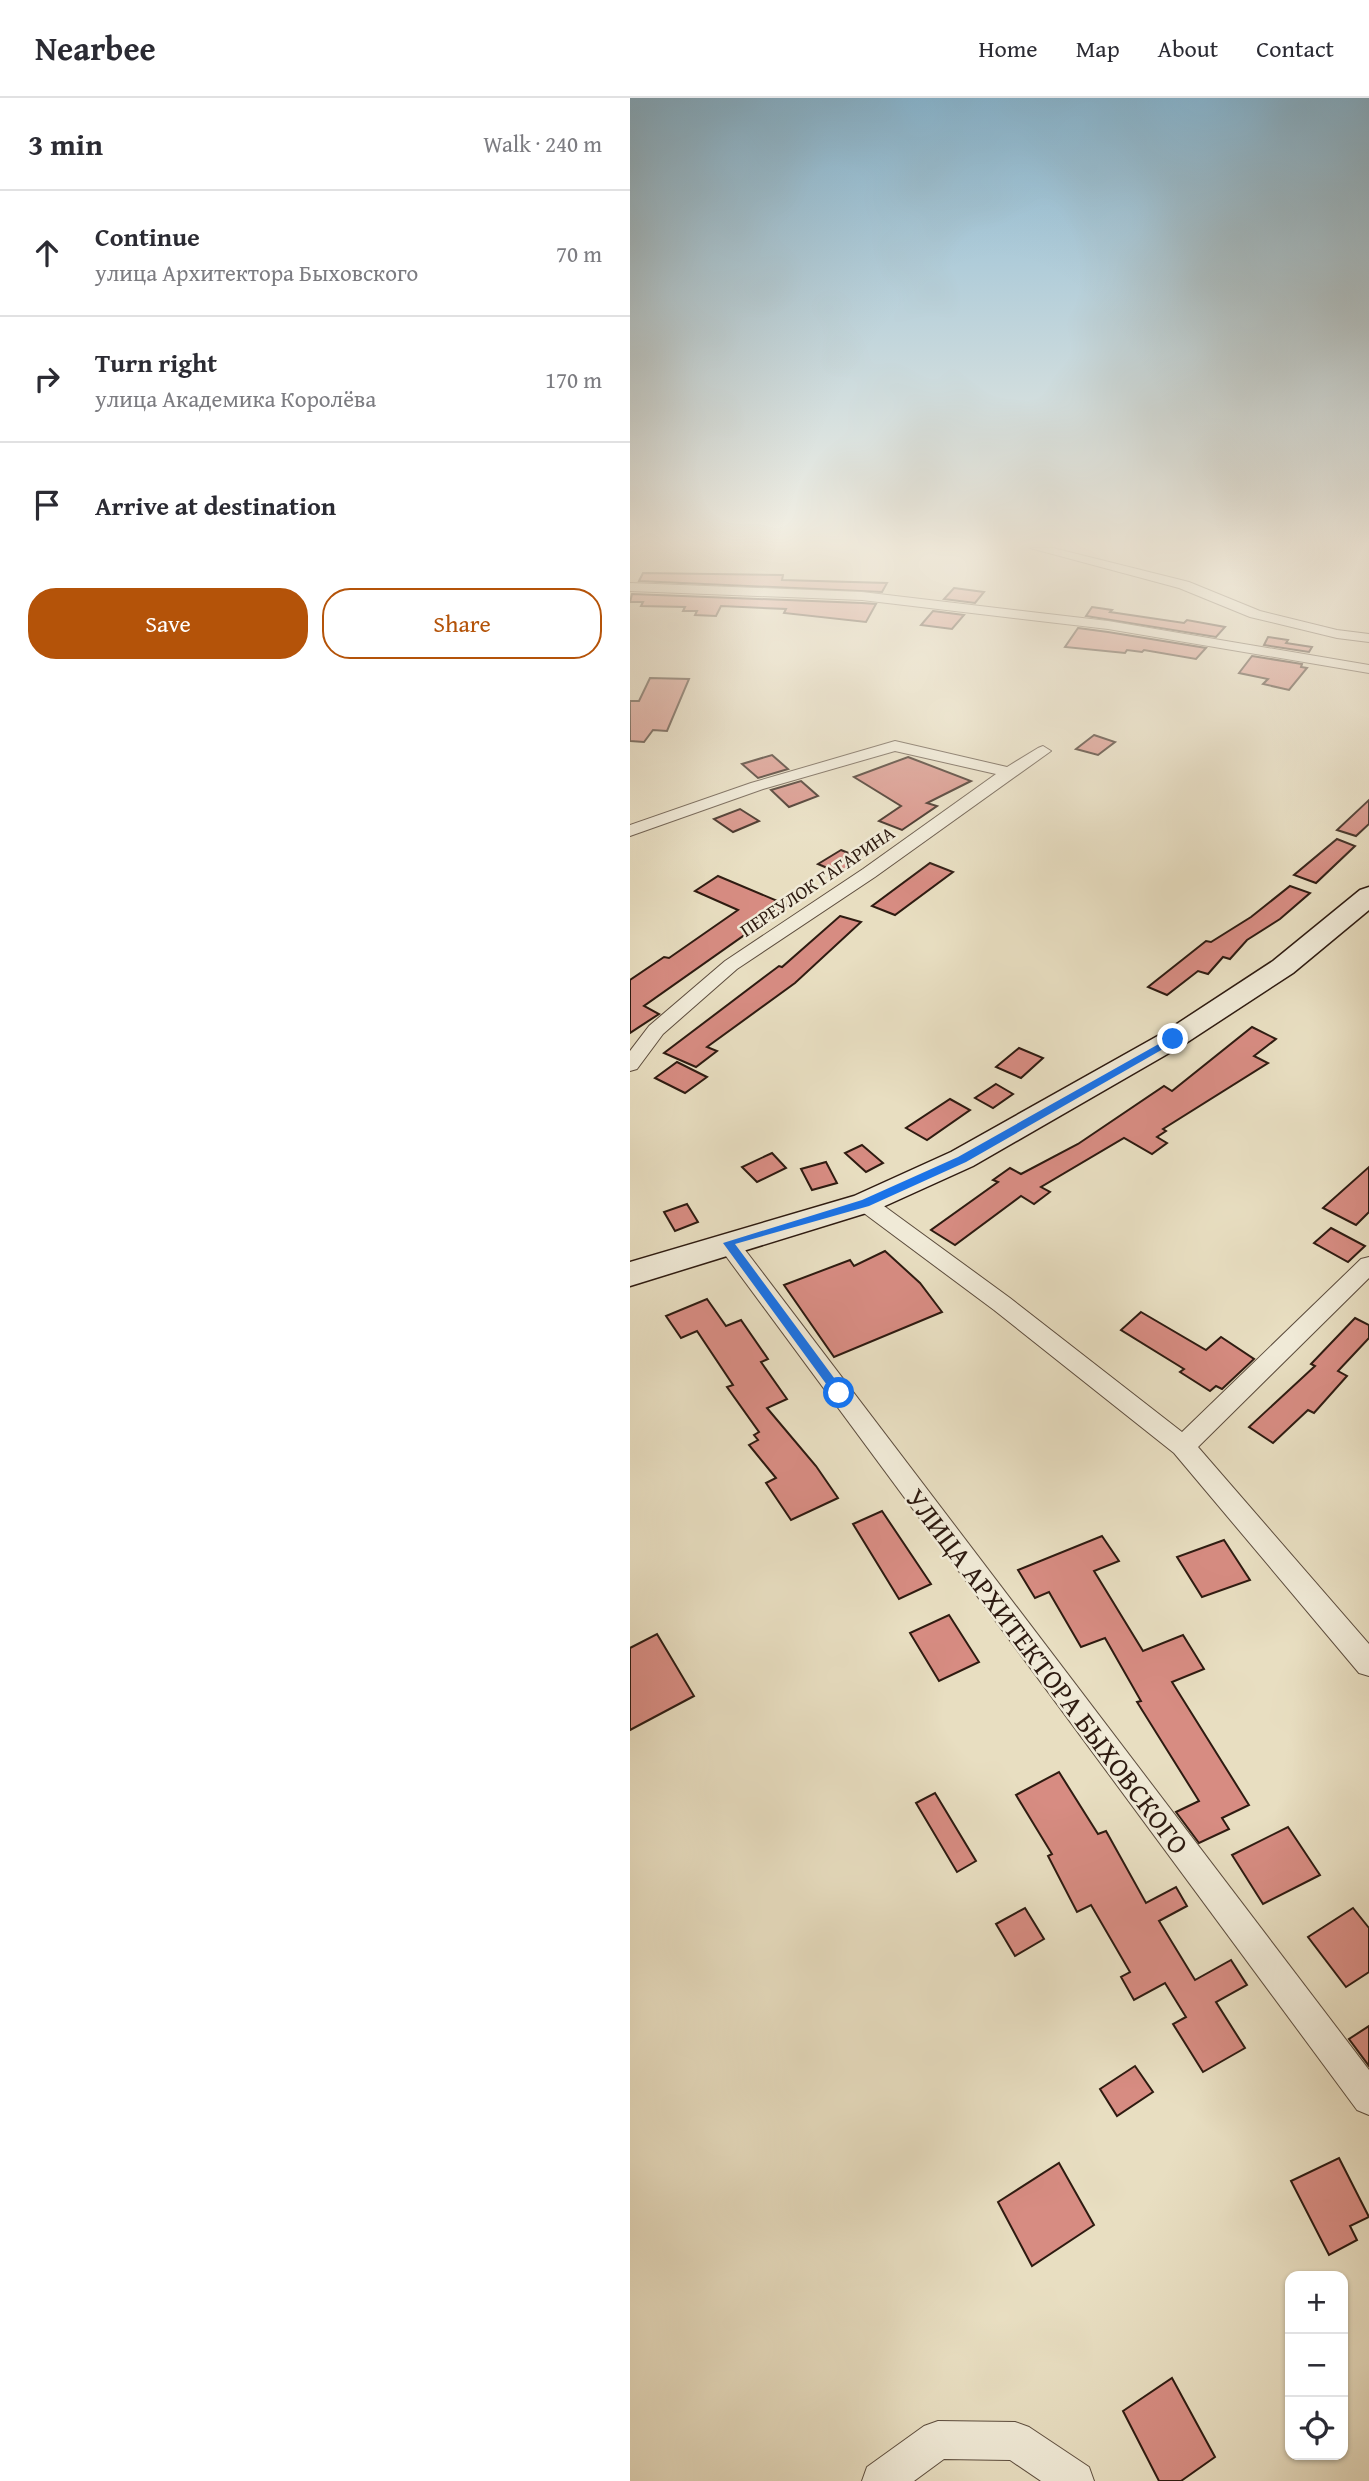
<!DOCTYPE html>
<html lang="en">
<head>
<meta charset="utf-8">
<style>
  body { margin:0; font-family:"Gentium Book Plus",serif; background:#f2f2f3; color:#2b2b33 }
  .controls { position:absolute; right:21px; bottom:21px; display:grid; overflow:hidden; border-radius:14px; box-shadow:0 2px 5px #0004 }
  .controls button { width:63px; height:63px; display:grid; place-items:center; padding:0; border:0; border-bottom:2px solid #e1e1e2; background:#fff; color:#2b2b33; font:35px sans-serif }
  .stop { position:absolute; width:21px; height:21px; margin:-16px; border:5px solid #1a73e8; border-radius:50%; background:#fff }
  .stop.end { background:#1a73e8; border-color:#fff; box-shadow:0 2px 7px #0008 }
  .list { margin:0; padding:0; list-style:none }
  h2 { display:flex; justify-content:space-between; align-items:center; height:91px; margin:0; padding:0 28px; font-size:30px }
  h2 small { font-size:23px; font-weight:400; color:#7c7c81 }
  .list li { display:grid; grid-template-columns:46px 1fr auto; gap:21px; align-items:center; box-sizing:border-box; height:126px; padding:0 28px; border-top:2px solid #e1e1e2 }
  .list b { display:block; font-size:26px; white-space:nowrap }
  .list p { margin:0; font-size:23px; white-space:nowrap; color:#7c7c81 }
  .list em { font-size:23px; font-style:normal; color:#7c7c81 }
  .actions { display:flex; gap:14px; padding:21px 28px }
  .actions a { flex:1; padding:16px 0; border:2px solid #b45309; border-radius:28px; text-align:center; font-size:24px; color:#b45309 }
  .actions .main { background:#b45309; color:#fff }
  .icon { flex:none; width:38px; height:38px; fill:none; stroke:currentColor; stroke-width:2; stroke-linecap:round; stroke-linejoin:round }
  .map { position:relative; flex:none; width:739px; height:2383px; overflow:hidden }
  header { display:flex; align-items:center; gap:42px; box-sizing:border-box; height:98px; padding:0 35px; background:#fff; border-bottom:2px solid #e1e1e2 }
  header strong { font-size:33px }
  nav { display:flex; gap:38px; margin-inline-start:auto; font-size:24px }
  main { display:flex }
  aside { flex:1; background:#fff }
  .map>svg:first-child { display:block }
  .building { fill:#d78c82; stroke:#2e1b11; stroke-width:2 }
  .lines { fill:none; stroke-linecap:round; stroke-linejoin:round }
  .street-casing { stroke:#5c4c3d; stroke-width:2 }
  .secondary-casing { stroke:#2e1b11; stroke-width:3 }
  .street { fill:#f0ead7; fill-rule:evenodd }
  .secondary { fill:#f0ead7; fill-rule:evenodd }
  .route { fill:#1a73e8 }
  .labels { text-anchor:middle; dominant-baseline:central; stroke-width:5; stroke-linejoin:round; paint-order:stroke }
  .far-street-label { font-size:19px; fill:#2e1b11; stroke:#f0ead7 }
  .near-street-label { font-size:28px; fill:#2e1b11; stroke:#f0ead7 }
</style>
</head>
<body>
<header>
<strong>Nearbee</strong>
<nav><a>Home</a><a>Map</a><a>About</a><a>Contact</a></nav>
</header>
<main>
<aside>
<h2>3 min<small>Walk · 240 m</small></h2>
<ul class="list">
<li><svg class="icon" aria-label="ahead" viewBox="0 0 24 24"><path d="M12 20V5M6 11l6-6 6 6"/></svg><div><b>Continue</b><p>улица Архитектора Быховского</p></div><em>70 m</em></li>
<li><svg class="icon" aria-label="right" viewBox="0 0 24 24"><path d="M7 20v-9h11M14 6l5 5-5 5"/></svg><div><b>Turn right</b><p>улица Академика Королёва</p></div><em>170 m</em></li>
<li><svg class="icon" aria-label="arrive" viewBox="0 0 24 24"><path d="M6 21V4h12l-3 4 3 4H6"/></svg><div><b>Arrive at destination</b></div></li>
</ul>
<div class="actions"><a class="main">Save</a><a>Share</a></div>
</aside>
<div class="map">
<svg width="739" height="2383" viewBox="0 0 739 2383">
  <rect width="100%" height="100%" fill="#e8dec1"/>
  <filter id="stains"><feTurbulence type="fractalNoise" baseFrequency=".00286" numOctaves="4"/><feColorMatrix values="0 0 0 0 .2 0 0 0 0 .09 0 0 0 0 .02 0 0 0 .5 -.17"/></filter>
  <radialGradient id="worn" r=".72"><stop offset=".6" stop-color="#630" stop-opacity="0"/><stop offset="1" stop-color="#630" stop-opacity=".3"/></radialGradient>
  <g class="building">
    <polygon points="13,475 153,477 152,482 257,485 252,494 9,483"/>
    <polygon points="324,490 354,494 345,505 314,501"/>
    <polygon points="2,496 232,505 246,506 236,524 154,515 156,511 91,508 86,518 65,517 67,513 53,513 55,509 11,508 13,504 0,504"/>
    <polygon points="462,509 482,512 480,514 554,525 557,522 595,529 586,539 456,518"/>
    <polygon points="303,513 334,517 322,531 291,527"/>
    <polygon points="448,530 478,534 576,550 566,561 514,552 512,554 497,552 495,555 435,549"/>
    <polygon points="638,539 658,542 656,545 682,549 679,554 634,547"/>
    <polygon points="622,558 672,566 671,569 677,570 659,592 633,586 638,581 609,575"/>
    <polygon points="20,580 59,581 37,633 23,632 14,644 0,643 0,603 9,603"/>
    <polygon points="464,637 485,644 468,657 446,651"/>
    <polygon points="142,657 158,671 128,680 112,666"/>
    <polygon points="278,659 341,683 297,705 307,708 272,732 249,723 271,708 224,679"/>
    <polygon points="171,683 188,698 159,709 141,692"/>
    <polygon points="739,702 739,726 726,738 707,732"/>
    <polygon points="110,711 129,723 103,734 84,721"/>
    <polygon points="707,741 725,748 686,785 664,777"/>
    <polygon points="211,752 231,760 209,775 188,766"/>
    <polygon points="300,765 323,774 265,817 242,808"/>
    <polygon points="88,778 157,807 14,908 29,916 0,935 0,882 34,859 39,860 108,812 65,793"/>
    <polygon points="660,788 680,795 650,821 617,842 600,861 593,859 578,876 568,873 537,897 518,889 576,843 581,844 621,819"/>
    <polygon points="210,818 231,824 165,885 77,949 87,953 66,969 34,955 149,868 152,869"/>
    <polygon points="622,929 646,941 624,958 638,965 533,1031 536,1033 527,1039 537,1045 522,1056 494,1040 411,1089 420,1094 404,1106 391,1098 325,1147 301,1132 368,1084 363,1082 380,1070 391,1076 448,1046 534,988 542,993"/>
    <polygon points="389,950 413,960 391,980 366,969"/>
    <polygon points="47,964 77,979 55,995 25,980"/>
    <polygon points="366,986 383,996 363,1010 345,1000"/>
    <polygon points="320,1001 340,1012 297,1042 276,1030"/>
    <polygon points="232,1047 253,1065 236,1074 215,1055"/>
    <polygon points="142,1055 156,1070 127,1084 112,1069"/>
    <polygon points="196,1064 207,1085 182,1092 171,1071"/>
    <polygon points="739,1069 739,1114 726,1127 693,1110"/>
    <polygon points="57,1106 68,1124 45,1133 34,1114"/>
    <polygon points="701,1130 735,1148 718,1164 684,1145"/>
    <polygon points="255,1153 290,1185 312,1214 204,1259 154,1187 220,1162 224,1168"/>
    <polygon points="77,1201 96,1228 111,1222 138,1261 131,1264 157,1301 137,1310 186,1368 208,1400 161,1422 136,1385 146,1380 119,1347 128,1342 124,1337 129,1334 97,1289 103,1287 67,1233 51,1240 36,1218"/>
    <polygon points="511,1214 576,1252 591,1239 624,1261 592,1291 586,1288 580,1293 550,1274 554,1271 491,1232"/>
    <polygon points="725,1220 739,1227 739,1240 708,1273 717,1278 684,1315 678,1312 643,1345 619,1329 685,1268 681,1266"/>
    <polygon points="252,1413 301,1486 269,1501 223,1426"/>
    <polygon points="472,1438 489,1463 464,1473 513,1553 553,1537 574,1571 542,1584 619,1707 592,1720 599,1731 569,1745 546,1714 569,1703 507,1604 511,1603 475,1540 451,1549 419,1494 405,1500 388,1472"/>
    <polygon points="594,1442 620,1482 572,1499 547,1459"/>
    <polygon points="319,1517 349,1564 309,1583 280,1535"/>
    <polygon points="27,1536 64,1598 0,1632 0,1550"/>
    <polygon points="429,1674 468,1736 476,1733 516,1805 546,1789 557,1808 529,1823 565,1882 601,1862 617,1887 586,1904 615,1950 573,1974 543,1926 556,1919 535,1885 504,1902 491,1879 500,1874 461,1807 447,1814 418,1758 422,1756 386,1697"/>
    <polygon points="305,1695 346,1763 327,1774 286,1705"/>
    <polygon points="658,1729 690,1777 633,1806 602,1757"/>
    <polygon points="395,1810 414,1841 385,1858 366,1826"/>
    <polygon points="723,1810 739,1830 739,1874 716,1889 678,1839"/>
    <polygon points="739,1928 739,1968 719,1941"/>
    <polygon points="505,1968 523,1994 487,2018 470,1991"/>
    <polygon points="709,2060 739,2119 720,2128 727,2142 699,2157 661,2083"/>
    <polygon points="429,2065 464,2127 402,2168 368,2104"/>
    <polygon points="542,2280 585,2359 551,2383 529,2383 493,2313"/>
  </g>
  <g class="lines">
    <defs>
      <g id="street">
        <polygon points="400,450 423,450 559,484 630,513 707,532 739,536 739,544 707,540 620,519 549,490"/>
        <polygon points="0,485 232,494 478,523 739,567 739,575 478,531 232,502 0,493"/>
        <polygon points="265,643 377,669 408,650 413,648 421,653 245,779 107,871 33,936 7,971 0,973 0,953 19,928 95,863 233,771 366,676 265,653 133,691 0,738 0,727 121,685"/>
        <polygon points="235,1098 243,1100 380,1200 552,1334 731,1161 739,1159 739,1180 568,1349 739,1546 739,1578 729,1575 544,1355 364,1212 227,1110 224,1105 227,1100"/>
        <polygon points="98,1137 106,1140 739,1972 739,2017 727,2012 90,1150 87,1145 90,1140"/>
        <polygon points="308,2323 385,2324 399,2329 459,2369 464,2383 411,2383 380,2362 314,2361 284,2383 232,2383 237,2369 294,2328"/>
      </g>
      <polygon id="secondary" points="739,789 739,812 663,875 553,947 343,1068 246,1112 0,1188 0,1164 224,1098 321,1054 533,935 643,863 730,792"/>
    </defs>
    <use href="#street" class="street-casing"/>
    <use href="#secondary" class="secondary-casing"/>
    <use href="#street" class="street"/>
    <use href="#secondary" class="secondary"/>
  </g>
  <linearGradient id="sky" x2="0" y2="1"><stop stop-color="#87b7d3"/><stop offset="0.57" stop-color="#f5f0e3"/><stop offset="1" stop-color="#f5f0e3" stop-opacity="0"/></linearGradient>
  <rect width="739" height="784" fill="url(#sky)"/>
  <polygon class="route" points="543,938 547,939 547,943 336,1064 239,1108 105,1146 213,1292 213,1298 205,1298 93,1145 232,1102 328,1059"/>
  <g class="labels">
    <g class="far-street-label">
      <text transform="translate(187 783) rotate(-34)">ПЕРЕУЛОК ГАГАРИНА</text>
    </g>
    <g class="near-street-label">
      <text transform="translate(418 1573) rotate(53)">УЛИЦА АРХИТЕКТОРА БЫХОВСКОГО</text>
    </g>
  </g>
  <rect width="100%" height="100%" filter="url(#stains)"/>
  <rect width="100%" height="100%" fill="url(#worn)"/>
</svg>
<div class="controls">
<button>+</button>
<button>−</button>
<button><svg class="icon" aria-label="locate" viewBox="0 0 24 24"><circle cx="12" cy="12" r="6"/><path d="M12 2v4M12 18v4M2 12h4M18 12h4"/></svg></button>
</div>
<div class="stop" style="left:209px;top:1295px"></div>
<div class="stop end" style="left:543px;top:941px"></div>
</div>
</main>
</body>
</html>
